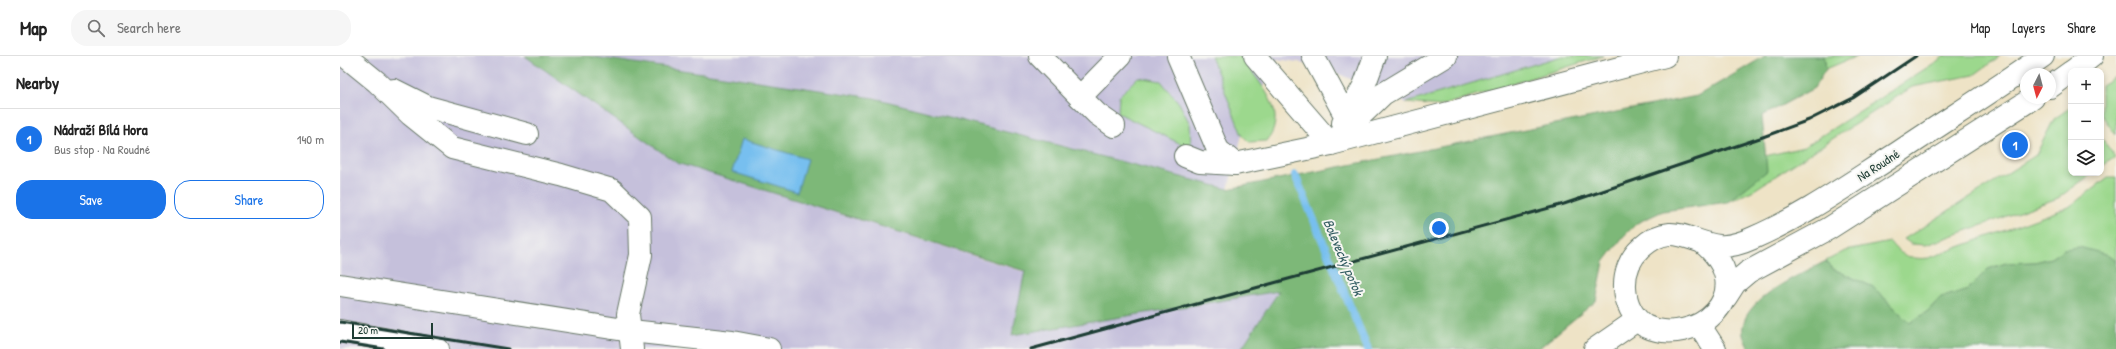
<!DOCTYPE html>
<html lang="en">
<head>
<meta charset="utf-8">
<style>
  body { margin:0; font-family:"Patrick Hand",sans-serif; background:#f6f6f6; color:#222 }
  .controls { position:absolute; right:12px; top:12px; display:grid; overflow:hidden; border-radius:8px; box-shadow:0 2px 6px #0003 }
  .controls button { width:36px; height:36px; display:grid; place-items:center; padding:0; border:0; border-bottom:1px solid #e0e0e0; background:#fff; color:#222; font:20px sans-serif }
  .compass { position:absolute; left:1680px; top:12px; width:36px; height:36px; border-radius:50%; background:#fff; box-shadow:0 2px 6px #0003; rotate:186deg }
  .scale { position:absolute; left:12px; bottom:10px; width:81px; box-sizing:border-box; padding-left:4px; border:2px solid #1f3d34; border-top:0; font-size:11px; line-height:14px; white-space:nowrap; color:#1f3d34; -webkit-text-stroke:3px #f6f6f2; paint-order:stroke }
  .you { position:absolute; left:1099px; top:172px; width:14px; height:14px; margin:-10px; border:3px solid #fff; border-radius:50%; background:#1a73e8; box-shadow:0 0 0 6px #1a73e833 }
  .badge { display:grid; place-items:center; width:26px; height:26px; border-radius:50%; background:#1a73e8; color:#fff; font-size:13px; font-weight:700 }
  .pin { position:absolute; translate:-50% -50%; border:2px solid #fff; box-shadow:0 1px 4px #0006 }
  .list { margin:0; padding:0; list-style:none }
  h2 { display:flex; justify-content:space-between; align-items:center; height:52px; margin:0; padding:0 16px; font-size:17px }
  h2 small { font-size:13px; font-weight:400; color:#767676 }
  .list li { display:grid; grid-template-columns:26px 1fr auto; gap:12px; align-items:center; box-sizing:border-box; height:60px; padding:0 16px; border-top:1px solid #e0e0e0 }
  .list b { display:block; font-size:15px; white-space:nowrap }
  .list p { margin:0; font-size:13px; white-space:nowrap; color:#767676 }
  .list em { font-size:13px; font-style:normal; color:#767676 }
  .actions { display:flex; gap:8px; padding:12px 16px }
  .actions a { flex:1; padding:9px 0; border:1px solid #1a73e8; border-radius:16px; text-align:center; font-size:14px; color:#1a73e8 }
  .actions .main { background:#1a73e8; color:#fff }
  .icon { flex:none; width:22px; height:22px; fill:none; stroke:currentColor; stroke-width:2; stroke-linecap:round; stroke-linejoin:round }
  .map { position:relative; flex:none; width:1776px; height:293px; overflow:hidden }
  header { display:flex; align-items:center; gap:24px; box-sizing:border-box; height:56px; padding:0 20px; background:#fff; border-bottom:1px solid #e0e0e0 }
  header strong { font-size:19px }
  nav { display:flex; gap:22px; margin-inline-start:auto; font-size:14px }
  .search { width:280px; height:36px; background:#f6f6f6; display:flex; align-items:center; gap:10px; box-sizing:border-box; padding:0 14px; border-radius:16px; color:#767676; font-size:15px }
  main { display:flex }
  aside { flex:1; background:#fff }
  .map>svg:first-child { display:block }
  .industrial { fill:#c5c0db }
  .green { fill:#9cd88d; stroke:#5e8a60 }
  .forest { fill:#7db878; stroke:#4e7a56 }
  .water { fill:#77bfef; stroke:#4b7e92 }
  .lines { fill:none; stroke-linecap:round; stroke-linejoin:round }
  .stream { stroke:#77bfef; stroke-width:8 }
  .minor-casing { stroke:#677767; stroke-width:24 }
  .major-casing { stroke:#677767; stroke-width:24 }
  .minor { stroke:#fff; stroke-width:22 }
  .major { stroke:#fff; stroke-width:22 }
  .rail { stroke:#1f3d34; stroke-width:3 }
  .labels { text-anchor:middle; dominant-baseline:central; stroke-width:4; stroke-linejoin:round; paint-order:stroke }
  .street-label { font-size:13px; fill:#1f3d34; stroke:#f6f6f2 }
  .water-label { font-size:14px; font-style:italic; fill:#355e63; stroke:#f6f6f2 }
</style>
</head>
<body>
<header>
<strong>Map</strong>
<div class="search"><svg class="icon" aria-label="search" viewBox="0 0 24 24"><circle cx="10" cy="10" r="6"/><path d="M15 15l6 6"/></svg>Search here</div>
<nav><a>Map</a><a>Layers</a><a>Share</a></nav>
</header>
<main>
<aside>
<h2>Nearby<small></small></h2>
<ul class="list">
<li><span class="badge">1</span><div><b>Nádraží Bílá Hora</b><p>Bus stop · Na Roudné</p></div><em>140 m</em></li>
</ul>
<div class="actions"><a class="main">Save</a><a>Share</a></div>
</aside>
<div class="map">
<svg width="1776" height="293" viewBox="0 0 1776 293">
  <rect width="100%" height="100%" fill="#f6f6f2"/>
  <filter id="ink" filterUnits="userSpaceOnUse"><feTurbulence type="fractalNoise" baseFrequency=".025" numOctaves="2"/><feDisplacementMap in="SourceGraphic" scale="8" xChannelSelector="R" yChannelSelector="G"/><feConvolveMatrix kernelMatrix="1 2 1 2 8 2 1 2 1" color-interpolation-filters="sRGB"/></filter>
  <filter id="wash" filterUnits="userSpaceOnUse"><feTurbulence type="fractalNoise" baseFrequency=".012" numOctaves="4" result="noise"/><feDisplacementMap in="SourceGraphic" scale="16" xChannelSelector="R" yChannelSelector="G"/><feGaussianBlur stdDeviation="0.9" result="paint"/><feColorMatrix in="noise" values="0 0 0 0 0 0 0 0 0 0 0 0 0 0 0 0 0 1.4 0 .05"/><feComposite in="paint" operator="in"/></filter>
  <g filter="url(#wash)">
    <rect width="100%" height="100%" fill="#eee3c6"/>
    <g class="industrial">
      <polygon points="0,0 185,0 337,107 685,216 672,279 939,235 901,293 0,293"/>
      <polygon points="246,0 1222,0 1066,47 978,9 937,3 902,79 888,133 534,42"/>
    </g>
    <g class="green">
      <path d="M 871,0 L 900,0 C 913,19 941,46 934,71 C 933,76 930,81 927,85 L 909,86 L 902,79 Z"/>
      <polygon points="1222,0 1263,0 1100,50 1066,47"/>
      <polygon points="1484,0 1517,0 1486,13"/>
      <polygon points="1605,0 1660,0 1634,19 1572,31 1414,134 1388,146 1426,115 1425,100 1464,91"/>
      <polygon points="798,21 821,25 839,47 850,68 851,93 778,57 779,40"/>
      <polygon points="1773,22 1776,22 1776,79 1761,58 1761,29"/>
      <polygon points="1731,51 1731,117 1753,117 1718,142 1586,189 1571,188 1564,183 1696,99 1714,63"/>
      <polygon points="1761,81 1775,101 1761,111"/>
      <path d="M 1768,121 L 1776,121 L 1776,205 L 1765,198 L 1724,193 L 1711,202 L 1695,206 L 1666,207 L 1648,213 L 1626,235 L 1601,241 L 1588,255 L 1570,267 L 1533,231 L 1491,212 L 1486,205 L 1505,195 L 1550,186 C 1560,200 1573,204 1589,202 L 1729,151 Z"/>
    </g>
    <g class="forest">
      <polygon points="185,0 246,0 534,42 888,133 1357,40 1425,0 1484,0 1486,13 1474,32 1422,60 1427,115 1388,146 1323,155 1297,167 1283,181 1264,206 1256,245 1198,293 901,293 939,235 672,279 685,215 337,107"/>
      <path d="M 1739,191 L 1765,198 L 1776,205 L 1776,293 L 1409,293 C 1407,289 1404,283 1403,279 C 1397,244 1462,218 1486,205 L 1491,212 L 1533,231 L 1570,267 L 1588,255 L 1601,241 L 1626,235 L 1648,213 L 1666,207 L 1695,206 L 1711,202 L 1724,193 Z"/>
    </g>
    <polygon class="water" points="402,83 467,103 457,136 392,116"/>
    <g class="lines">
      <polyline class="stream" points="955,119 1028,293"/>
    </g>
  </g>
  <g filter="url(#ink)">
    <g class="lines">
      <defs>
        <g id="minor">
          <polyline points="5,0 37,26 71,59 112,92 221,119 272,134 300,161 301,199 288,258 292,293"/>
          <polyline points="700,0 740,41 780,0"/>
          <polyline points="838,0 878,94 895,108"/>
          <polyline points="915,0 991,88 1325,0"/>
          <polyline points="973,0 1011,70"/>
          <polyline points="54,34 88,51 187,78"/>
          <polyline points="740,41 757,58 774,70"/>
          <polyline points="1003,67 1024,30 1035,0"/>
          <polyline points="845,100 860,106 895,108 991,88 1043,38 1106,0"/>
          <polyline points="0,229 291,275 392,286 429,293"/>
          <polyline points="1362,273 1375,293"/>
          <polyline points="0,275 98,293"/>
        </g>
        <g id="major">
          <polyline points="1733,15 1752,0"/>
          <polyline points="1710,31 1731,16"/>
          <path d="M 1362,186 C 1424,237 1355,293 1305,270 C 1280,252 1278,213 1301,192 C 1332,164 1348,186 1379,190 C 1391,191 1402,187 1413,182 C 1464,160 1510,127 1556,98 C 1605,65 1655,34 1703,0"/>
          <polyline points="1386,241 1395,227 1408,216 1488,173 1693,42"/>
          <polyline points="1255,293 1297,264"/>
        </g>
      </defs>
      <use href="#minor" class="minor-casing"/>
      <use href="#major" class="major-casing"/>
      <use href="#minor" class="minor"/>
      <use href="#major" class="major"/>
      <g class="rail">
        <polyline points="0,266 168,293"/>
        <polyline points="0,286 44,293"/>
        <polyline points="691,293 1224,148 1420,82 1469,64 1513,42 1576,0"/>
      </g>
    </g>
  </g>
  <g class="labels">
    <g class="street-label">
      <text transform="translate(1538 109) rotate(-33)">Na Roudné</text>
    </g>
    <g class="water-label">
      <text transform="translate(1004 201) rotate(67)">Bolevecký potok</text>
    </g>
  </g>
</svg>
<div class="controls">
<button>+</button>
<button>−</button>
<button><svg class="icon" aria-label="layers" viewBox="0 0 24 24"><path d="M12 4l9 5-9 5-9-5zM3 14l9 5 9-5"/></svg></button>
</div>
<svg class="compass" viewBox="-18 -18 36 36"><path d="M0-13l5 13h-10z" fill="#e53935"/><path d="M0 13l5-13h-10z" fill="#767676"/></svg>
<div class="scale">20 m</div>
<div class="you"></div>
<div class="pin badge" style="left:1675px;top:89px">1</div>
</div>
</main>
</body>
</html>
